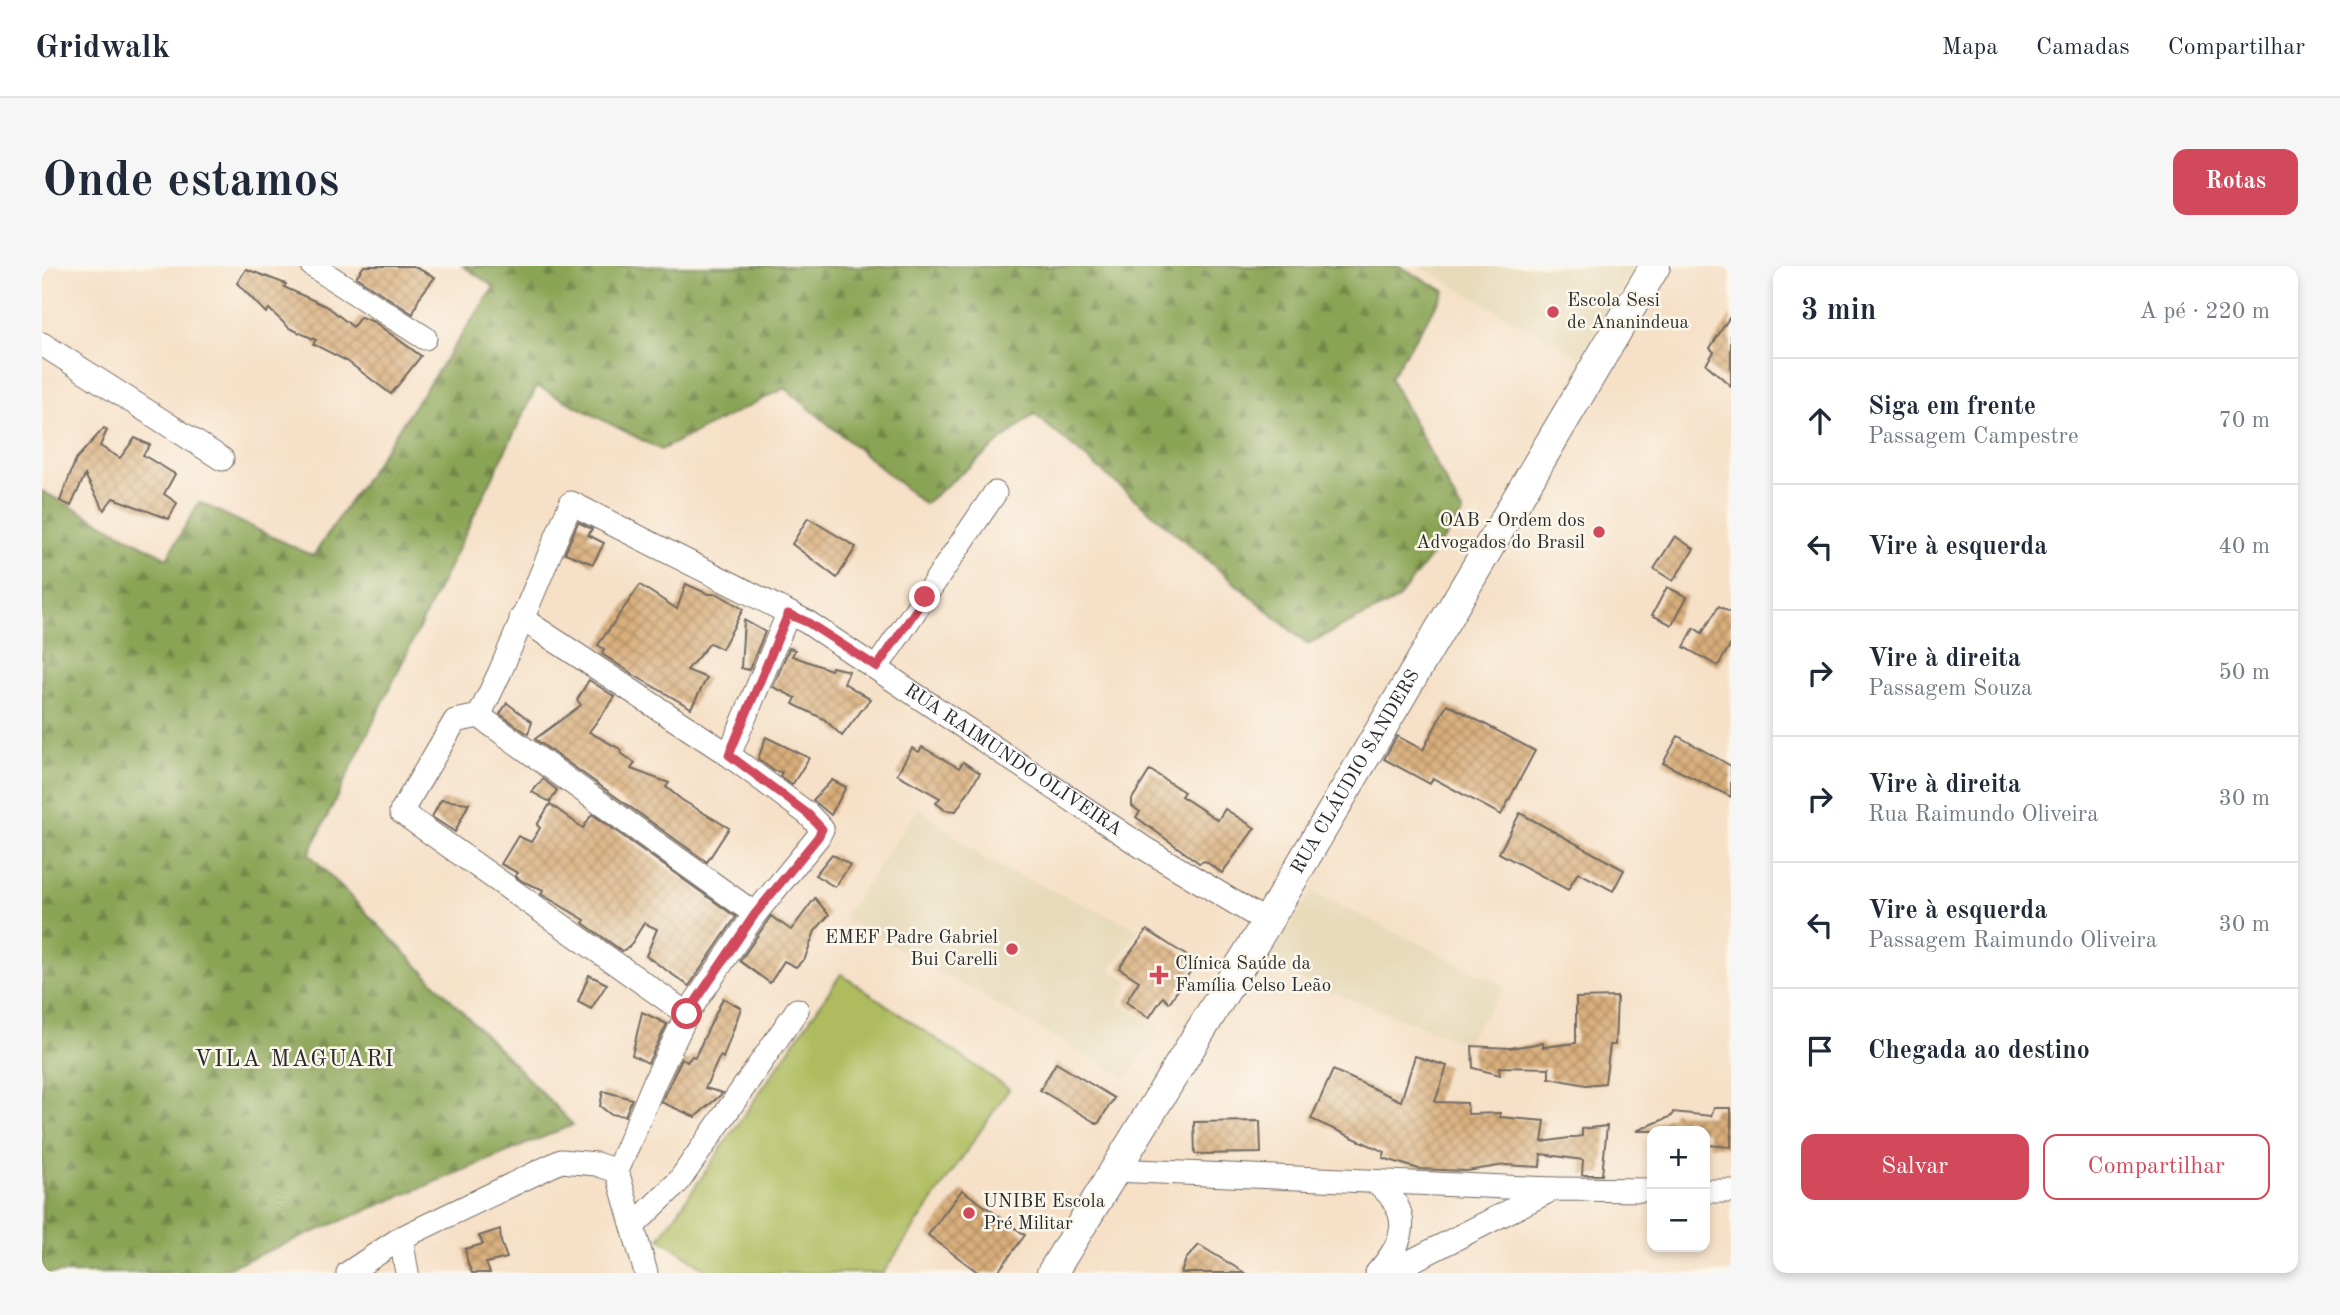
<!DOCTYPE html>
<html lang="pt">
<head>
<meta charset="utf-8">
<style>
  body { margin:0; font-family:"Old Standard TT",serif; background:#f6f6f7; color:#1f2937 }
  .controls { position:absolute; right:21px; bottom:21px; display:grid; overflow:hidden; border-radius:14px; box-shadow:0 4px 10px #0003 }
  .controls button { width:63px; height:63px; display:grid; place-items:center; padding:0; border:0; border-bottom:2px solid #e0e1e3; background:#fff; color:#1f2937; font:35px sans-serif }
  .stop { position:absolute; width:21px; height:21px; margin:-16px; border:5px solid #d1495b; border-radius:50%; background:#fff }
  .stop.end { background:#d1495b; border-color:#fff; box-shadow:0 2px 7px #0008 }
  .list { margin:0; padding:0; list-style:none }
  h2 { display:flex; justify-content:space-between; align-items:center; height:91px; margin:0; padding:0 28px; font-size:30px }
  h2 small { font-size:23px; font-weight:400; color:#747a83 }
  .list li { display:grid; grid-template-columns:46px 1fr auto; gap:21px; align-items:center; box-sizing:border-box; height:126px; padding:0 28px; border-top:2px solid #e0e1e3 }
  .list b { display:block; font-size:26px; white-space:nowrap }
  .list p { margin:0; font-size:23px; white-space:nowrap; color:#747a83 }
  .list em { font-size:23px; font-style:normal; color:#747a83 }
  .actions { display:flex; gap:14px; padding:21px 28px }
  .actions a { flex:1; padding:16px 0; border:2px solid #d1495b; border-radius:14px; text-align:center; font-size:24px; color:#d1495b }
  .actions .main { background:#d1495b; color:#fff }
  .icon { flex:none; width:38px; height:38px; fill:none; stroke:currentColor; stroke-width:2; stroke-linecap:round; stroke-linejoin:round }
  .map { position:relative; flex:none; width:1689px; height:1007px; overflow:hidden; border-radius:14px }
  header { display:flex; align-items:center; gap:42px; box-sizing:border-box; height:98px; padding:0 35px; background:#fff; border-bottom:2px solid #e0e1e3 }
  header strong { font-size:33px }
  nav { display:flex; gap:38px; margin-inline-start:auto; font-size:24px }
  .intro { display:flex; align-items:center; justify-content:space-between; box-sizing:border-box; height:168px; padding:0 42px }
  h1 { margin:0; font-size:49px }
  .button { padding:18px 32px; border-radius:14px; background:#d1495b; color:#fff; font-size:24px; font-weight:700 }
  main { display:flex; gap:42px; padding:0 42px }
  aside { flex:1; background:#fff; border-radius:14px; box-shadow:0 4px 10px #0003 }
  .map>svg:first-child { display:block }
  .built { fill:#e7daba }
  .forest { fill:url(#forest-firs); stroke:#5a6840; stroke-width:2 }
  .green { fill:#aebc5e; stroke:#6c7444; stroke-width:2 }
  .building { fill:url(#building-cross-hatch) }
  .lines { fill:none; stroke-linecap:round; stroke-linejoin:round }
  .minor-casing { stroke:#726a62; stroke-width:25 }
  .major-casing { stroke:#726a62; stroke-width:32 }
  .minor { stroke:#fff; stroke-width:23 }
  .major { stroke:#fff; stroke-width:30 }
  .route { stroke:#d1495b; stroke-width:9 }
  .poi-dot { fill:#d1495b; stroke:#fbf7ec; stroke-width:2.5 }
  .labels { text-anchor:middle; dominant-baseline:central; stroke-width:5; stroke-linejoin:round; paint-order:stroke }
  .poi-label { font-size:19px; fill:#2b2b2b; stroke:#fbf7ec; text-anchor:start }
  .street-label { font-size:19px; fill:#2b2b2b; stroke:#fbf7ec }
  .quarter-label { font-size:23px; letter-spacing:2px; fill:#2b2b2b; stroke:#fbf7ec }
</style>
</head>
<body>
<header>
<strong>Gridwalk</strong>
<nav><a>Mapa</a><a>Camadas</a><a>Compartilhar</a></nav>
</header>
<div class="intro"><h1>Onde estamos</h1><a class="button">Rotas</a></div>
<main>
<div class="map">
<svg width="1689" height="1007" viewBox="0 0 1689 1007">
  <defs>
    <pattern id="forest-firs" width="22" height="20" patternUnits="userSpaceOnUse" patternTransform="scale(1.75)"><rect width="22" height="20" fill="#8aa455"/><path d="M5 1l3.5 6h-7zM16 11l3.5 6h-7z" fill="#718647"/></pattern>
    <pattern id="building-cross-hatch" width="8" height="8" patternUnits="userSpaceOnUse" patternTransform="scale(1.75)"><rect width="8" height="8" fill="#d9ae7b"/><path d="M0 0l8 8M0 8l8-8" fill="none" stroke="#b08e65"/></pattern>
  </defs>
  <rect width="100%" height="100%" fill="#fbf7ec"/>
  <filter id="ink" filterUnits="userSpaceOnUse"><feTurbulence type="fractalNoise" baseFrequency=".0143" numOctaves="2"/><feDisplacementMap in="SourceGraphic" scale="14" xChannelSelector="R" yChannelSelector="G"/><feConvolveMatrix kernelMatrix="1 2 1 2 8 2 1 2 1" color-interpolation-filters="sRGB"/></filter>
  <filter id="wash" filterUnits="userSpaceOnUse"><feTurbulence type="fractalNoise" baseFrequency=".00686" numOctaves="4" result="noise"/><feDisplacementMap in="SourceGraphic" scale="28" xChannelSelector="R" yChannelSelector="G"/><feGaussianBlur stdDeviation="1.57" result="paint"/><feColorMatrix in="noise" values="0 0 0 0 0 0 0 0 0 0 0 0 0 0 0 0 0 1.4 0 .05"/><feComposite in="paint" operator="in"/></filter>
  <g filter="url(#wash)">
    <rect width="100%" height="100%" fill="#f6e0c7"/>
    <g class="built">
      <polygon points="1377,0 1591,0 1538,92"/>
      <polygon points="877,541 944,595 1097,663 1069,704 1088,716 1077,737 1118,760 1085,812 801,652"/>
      <polygon points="1270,626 1464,720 1423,777 1222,700"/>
    </g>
    <polygon class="forest" points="421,0 1357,0 1403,25 1348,112 1421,248 1355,334 1265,378 992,148 882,238 743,122 619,184 495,120 267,588 531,859 173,1007 0,1007 0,225 125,292 157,236 271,290 452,21"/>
    <polygon class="green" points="799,708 967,823 841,1007 669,1007 618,972"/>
    <g id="blocks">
      <g class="building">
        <polygon points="322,0 371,0 393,11 377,32 371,48 314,11"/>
        <polygon points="204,3 244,18 242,21 286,41 311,61 318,51 332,56 379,90 349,128 305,95 271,78 274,74 247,62 227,43 224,47 195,17"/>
        <polygon points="1689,49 1689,120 1664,98 1672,86 1668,82"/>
        <polygon points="62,162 65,164 58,180 78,192 93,172 108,179 101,189 133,208 122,228 135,237 127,253 71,232 62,244 43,209 29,240 18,235 34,193"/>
        <polygon points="766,252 814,281 795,312 750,278"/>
        <polygon points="536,256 550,263 546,269 562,277 551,298 523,287"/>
        <polygon points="1633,270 1652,283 1631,315 1612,303"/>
        <polygon points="644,318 666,328 676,328 701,343 680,383 668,377 645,404 665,412 649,442 595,411 560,388 562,383 556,379 598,319 635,343"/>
        <polygon points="1625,321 1645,331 1630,359 1610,349"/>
        <polygon points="1677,340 1689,347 1689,378 1676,400 1642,381 1652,362 1660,367"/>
        <polygon points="702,354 723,366 707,404 699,402"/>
        <polygon points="747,382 753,384 750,390 789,404 790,401 807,405 802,417 828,433 800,470 782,453 751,438 754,432 731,421"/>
        <polygon points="547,414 573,431 547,466 580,484 579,487 593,497 589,503 627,517 624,521 640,534 687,562 665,596 493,473 539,439 535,434"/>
        <polygon points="465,437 490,456 486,468 458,448"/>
        <polygon points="1405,438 1493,485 1459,549 1391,512 1388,518 1342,493 1355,470 1381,484"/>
        <polygon points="1636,470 1689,500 1689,531 1621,497"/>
        <polygon points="724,471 767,492 750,519 738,510 740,506 732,505 716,493"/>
        <polygon points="880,481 917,502 921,496 938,507 914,545 903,544 894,537 898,532 855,508 870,482 877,486"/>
        <polygon points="1108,504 1142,526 1139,530 1176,554 1183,543 1213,562 1180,607 1163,595 1157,597 1094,551 1098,546 1090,540 1090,533"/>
        <polygon points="501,513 515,524 508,536 490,526"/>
        <polygon points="790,514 804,521 789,549 771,534"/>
        <polygon points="399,534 427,537 413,566 390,551"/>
        <polygon points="508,538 541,562 550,548 694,651 647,720 604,690 615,663 602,657 588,680 580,685 541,657 543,654 499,628 502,624 482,616 473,610 476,607 459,598 476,570 489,576 498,562 495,559"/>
        <polygon points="1478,547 1582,604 1571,625 1536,606 1526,624 1457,587"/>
        <polygon points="790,588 808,599 793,621 773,609"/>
        <polygon points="773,632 787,649 773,665 763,692 754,701 742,695 728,717 698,695 729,650 749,664"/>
        <polygon points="1105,664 1148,692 1144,699 1150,703 1127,737 1121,731 1107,752 1084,736 1097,715 1077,702"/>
        <polygon points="547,709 565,718 549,743 536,736"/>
        <polygon points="1575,731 1573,779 1568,779 1563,817 1544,819 1507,812 1507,802 1457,801 1458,809 1431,802 1430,780 1468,782 1501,777 1501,781 1534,777 1534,732"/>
        <polygon points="681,732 699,742 681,792 678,790 663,822 681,827 653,851 619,836 640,792 645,796 650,790 653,791"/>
        <polygon points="600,746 625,758 606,797 590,789"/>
        <polygon points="1373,790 1405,800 1393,836 1425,837 1426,848 1458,847 1458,851 1503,855 1500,876 1540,870 1540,863 1565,860 1560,909 1540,909 1541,894 1499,888 1498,901 1463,899 1425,905 1377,903 1341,892 1343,886 1269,853 1291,804 1359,835"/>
        <polygon points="1014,797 1072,832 1056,858 998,824"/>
        <polygon points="561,825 590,833 583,850 568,848 558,840"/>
        <polygon points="1672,842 1689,842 1689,881 1666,879 1666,865 1594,865 1630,850 1631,846 1669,850"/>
        <polygon points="1218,855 1219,887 1153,888 1152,856"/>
        <polygon points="920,924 983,969 955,1007 937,1007 886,969"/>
        <polygon points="458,963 459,976 465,992 444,997 448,1007 430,1007 426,998 423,983 441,978 437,970"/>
        <polygon points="1157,979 1203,1007 1139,1007 1144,993"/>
      </g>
    </g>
  </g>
  <g filter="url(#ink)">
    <use href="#blocks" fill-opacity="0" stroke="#726a62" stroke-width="2"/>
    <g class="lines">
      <defs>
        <g id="minor">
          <polyline points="271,0 383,72"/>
          <polyline points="0,78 180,193"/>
          <polyline points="479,352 687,489 766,548 780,563 776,571 713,648 645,748 613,815 575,905"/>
          <polyline points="835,401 953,227"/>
          <polyline points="437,450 713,648"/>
          <polyline points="687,489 746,348"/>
          <path id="s1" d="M 645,748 L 359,546 L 413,455 L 437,450 L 458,406 L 529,237 L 765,356 L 1102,582 L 1225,656"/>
          <polyline points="1072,904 1511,923"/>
          <path d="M 1334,916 C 1371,946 1365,974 1335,1007"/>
          <polyline points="1663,925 1689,925"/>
          <polyline points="591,960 637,915 755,744"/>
          <polyline points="359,972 365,1007"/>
          <polyline points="306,1007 359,972 519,895 554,898 575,905 604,1007"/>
          <polyline points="1346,1007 1511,923 1610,924"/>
        </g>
        <g id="major">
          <path id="s2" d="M 1010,1007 L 1225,656 L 1613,0"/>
        </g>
      </defs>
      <use href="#minor" class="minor-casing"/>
      <use href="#major" class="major-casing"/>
      <use href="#minor" class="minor"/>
      <use href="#major" class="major"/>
    </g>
  </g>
  <g class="lines" filter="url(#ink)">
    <polyline class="route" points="645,748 713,648 776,571 780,563 766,548 687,489 746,348 765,356 835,401 883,331"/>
  </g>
  <g class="poi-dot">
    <circle cx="1511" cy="46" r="7"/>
    <circle cx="1557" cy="266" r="7"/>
    <circle cx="970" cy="683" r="7"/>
    <path d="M1113.5 698.5h7v7h7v7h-7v7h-7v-7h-7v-7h7z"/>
    <circle cx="927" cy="947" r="7"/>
  </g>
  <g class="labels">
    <g class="poi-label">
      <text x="1525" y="35">Escola Sesi<tspan x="1525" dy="22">de Ananindeua</tspan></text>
      <text x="1543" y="255" text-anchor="end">OAB - Ordem dos<tspan x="1543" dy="22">Advogados do Brasil</tspan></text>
      <text x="956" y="672" text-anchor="end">EMEF Padre Gabriel<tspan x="956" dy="22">Bui Carelli</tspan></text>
      <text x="1133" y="698">Clínica Saúde da<tspan x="1133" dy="22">Família Celso Leão</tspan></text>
      <text x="941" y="936">UNIBE Escola<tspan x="941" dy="22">Pré Militar</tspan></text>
    </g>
    <g class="street-label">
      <text stroke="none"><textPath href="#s1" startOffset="1225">RUA RAIMUNDO OLIVEIRA</textPath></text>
      <text stroke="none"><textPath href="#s2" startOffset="586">RUA CLÁUDIO SANDERS</textPath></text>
    </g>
    <g class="quarter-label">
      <text x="253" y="793">VILA MAGUARI</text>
    </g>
  </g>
</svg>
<div class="controls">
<button>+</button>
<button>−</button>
</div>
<div class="stop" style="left:645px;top:748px"></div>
<div class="stop end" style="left:883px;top:331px"></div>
</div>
<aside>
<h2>3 min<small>A pé · 220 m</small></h2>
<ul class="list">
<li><svg class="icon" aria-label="ahead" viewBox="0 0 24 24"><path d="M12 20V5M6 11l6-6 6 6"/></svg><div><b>Siga em frente</b><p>Passagem Campestre</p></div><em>70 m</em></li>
<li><svg class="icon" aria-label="left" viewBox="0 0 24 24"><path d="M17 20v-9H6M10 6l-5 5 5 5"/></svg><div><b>Vire à esquerda</b></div><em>40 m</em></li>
<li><svg class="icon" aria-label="right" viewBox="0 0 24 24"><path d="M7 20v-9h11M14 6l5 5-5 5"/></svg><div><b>Vire à direita</b><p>Passagem Souza</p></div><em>50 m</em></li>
<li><svg class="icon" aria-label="right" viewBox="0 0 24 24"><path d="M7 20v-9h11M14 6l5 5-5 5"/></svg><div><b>Vire à direita</b><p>Rua Raimundo Oliveira</p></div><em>30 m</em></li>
<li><svg class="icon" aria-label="left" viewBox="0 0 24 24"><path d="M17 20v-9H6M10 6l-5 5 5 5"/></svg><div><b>Vire à esquerda</b><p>Passagem Raimundo Oliveira</p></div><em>30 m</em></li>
<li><svg class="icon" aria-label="arrive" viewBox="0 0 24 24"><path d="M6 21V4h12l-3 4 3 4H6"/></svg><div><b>Chegada ao destino</b></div></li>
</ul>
<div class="actions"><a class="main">Salvar</a><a>Compartilhar</a></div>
</aside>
</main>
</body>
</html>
